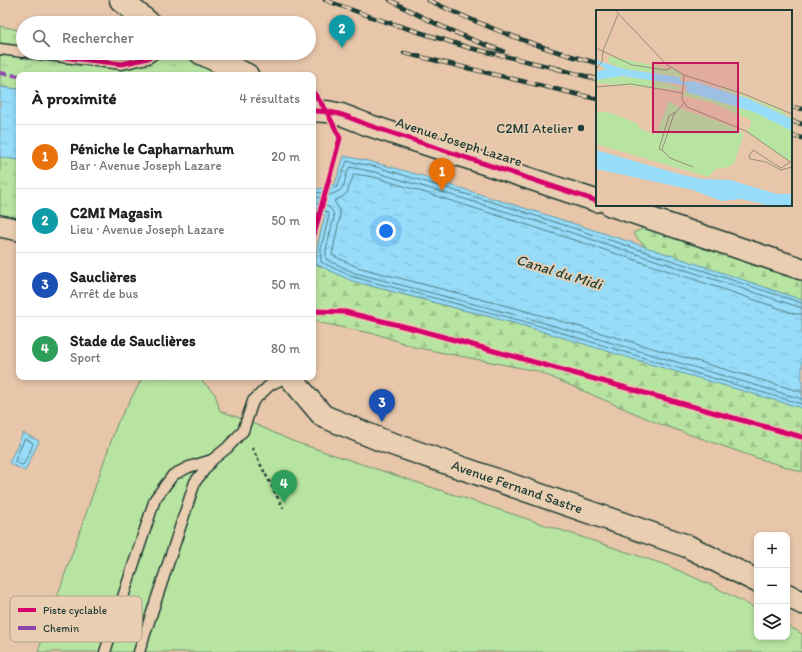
<!DOCTYPE html>
<html lang="fr">
<head>
<meta charset="utf-8">
<style>
  body { margin:0; font-family:Itim,sans-serif; background:#f6f6f6; color:#202124 }
  .controls { position:absolute; right:12px; bottom:12px; display:grid; overflow:hidden; border-radius:8px; box-shadow:0 2px 6px #0003 }
  .controls button { width:36px; height:36px; display:grid; place-items:center; padding:0; border:0; border-bottom:1px solid #e0e0e0; background:#fff; color:#202124; font:20px sans-serif }
  .you { position:absolute; left:386px; top:231px; width:14px; height:14px; margin:-10px; border:3px solid #fff; border-radius:50%; background:#1a73e8; box-shadow:0 0 0 6px #1a73e833 }
  .badge { display:grid; place-items:center; width:26px; height:26px; border-radius:50%; background:#1f3d34; color:#fff; font-size:13px; font-weight:700 }
  .pin { position:absolute; translate:-50% -33px; filter:drop-shadow(0 1px 2px #0008) }
  .pin::after { content:''; position:absolute; top:21px; width:14px; height:12px; background:inherit; clip-path:polygon(0 0,100% 0,50% 100%) }
  .list { margin:0; padding:0; list-style:none }
  h2 { display:flex; justify-content:space-between; align-items:center; height:52px; margin:0; padding:0 16px; font-size:17px }
  h2 small { font-size:13px; font-weight:400; color:#757577 }
  .list li { display:grid; grid-template-columns:26px 1fr auto; gap:12px; align-items:center; box-sizing:border-box; height:64px; padding:0 16px; border-top:1px solid #e0e0e0 }
  .list b { display:block; font-size:15px; white-space:nowrap }
  .list p { margin:0; font-size:13px; white-space:nowrap; color:#757577 }
  .list em { font-size:13px; font-style:normal; color:#757577 }
  .icon { flex:none; width:22px; height:22px; fill:none; stroke:currentColor; stroke-width:2; stroke-linecap:round; stroke-linejoin:round }
  .map { position:relative; flex:none; width:802px; height:652px; overflow:hidden }
  .search { position:absolute; background:#fff; box-shadow:0 2px 6px #0003; left:16px; top:16px; width:300px; height:44px; display:flex; align-items:center; gap:10px; box-sizing:border-box; padding:0 14px; border-radius:22px; color:#757577; font-size:15px }
  .panel { position:absolute; background:#fff; box-shadow:0 2px 6px #0003; left:16px; top:72px; width:300px; height:308px; border-radius:8px }
  .map>svg:first-child { display:block }
  .grass { fill:url(#grass-tufts); stroke:#6c906b }
  .forest { fill:url(#forest-firs); stroke:#6c906b }
  .green { fill:#b8e4a2; stroke:#6c906b }
  .water { fill:url(#water-ripples); stroke:#679caa }
  .lines { fill:none; stroke-linecap:round; stroke-linejoin:round }
  .shore { stroke:#4f7d83; stroke-width:1 }
  .lane-casing { stroke:#1f3d34; stroke-width:13 }
  .street-casing { stroke:#1f3d34; stroke-width:24 }
  .secondary-casing { stroke:#1f3d34; stroke-width:25 }
  .path { stroke:#1f3d34; stroke-width:2.5; stroke-dasharray:3 3; stroke-linecap:butt }
  .lane { stroke:#eaceb1; stroke-width:10 }
  .street { stroke:#eaceb1; stroke-width:21 }
  .secondary { stroke:#eaceb1; stroke-width:22 }
  .rail-casing { stroke:#1f3d34; stroke-width:4.5 }
  .rail { stroke:#eaceb1; stroke-width:3; stroke-dasharray:9; stroke-linecap:butt }
  .quiet { stroke:#8e44ad; stroke-width:4; stroke-dasharray:8 4; stroke-linecap:butt }
  .cycleway-casing { stroke:#eaceb1; stroke-width:8 }
  .cycleway { stroke:#d6006c; stroke-width:5 }
  .poi-dot { fill:#1f3d34; stroke:#eaceb1; stroke-width:1.5 }
  .labels { text-anchor:middle; dominant-baseline:central; stroke-width:3.5; stroke-linejoin:round; paint-order:stroke }
  .poi-label { font-size:14px; fill:#1f3d34; stroke:#eaceb1; text-anchor:end }
  .street-label { font-size:14px; fill:#1f3d34; stroke:#eaceb1 }
  .water-label { font-size:15px; font-style:italic; fill:#25453e; stroke:#eaceb1 }
  .inset-road { fill:none; stroke:#978f7b; stroke-width:1 }
  .view { fill:#c2185b; fill-opacity:0.15; stroke:#c2185b; stroke-width:2 }
  .inset-edge { fill:none; stroke:#1f3d34; stroke-width:2 }
  .key { fill:#eaceb1; stroke:#ada28c; stroke-width:1 }
  .key-label { font-size:11px; fill:#1f3d34 }
</style>
</head>
<body>
<div class="map">
<svg width="802" height="652" viewBox="0 0 802 652">
  <defs>
    <pattern id="grass-tufts" width="24" height="20" patternUnits="userSpaceOnUse"><rect width="24" height="20" fill="#b8e4a2"/><path d="M3 7l-1-3M5 7V3M7 7l1-3M15 17l-1-3M17 17v-4M19 17l1-3" fill="none" stroke="#9ec48c"/></pattern>
    <pattern id="forest-firs" width="22" height="20" patternUnits="userSpaceOnUse"><rect width="22" height="20" fill="#b8e4a2"/><path d="M5 1l3.5 6h-7zM16 11l3.5 6h-7z" fill="#9ec48c"/></pattern>
    <pattern id="water-ripples" width="26" height="14" patternUnits="userSpaceOnUse"><rect width="26" height="14" fill="#97dcf9"/><path d="M2 4q2-2 4 0t4 0M15 11q2-2 4 0t4 0" fill="none" stroke="#82bed6"/></pattern>
  </defs>
  <rect width="100%" height="100%" fill="#e7c6aa"/>
  <filter id="ink" filterUnits="userSpaceOnUse"><feTurbulence type="fractalNoise" baseFrequency=".025" numOctaves="2"/><feDisplacementMap in="SourceGraphic" scale="8" xChannelSelector="R" yChannelSelector="G"/><feConvolveMatrix kernelMatrix="1 2 1 2 8 2 1 2 1" color-interpolation-filters="sRGB"/></filter>
  <g filter="url(#ink)">
    <g class="grass">
      <polygon points="0,26 23,31 23,53 129,53 148,58 155,53 201,53 247,75 19,75 19,89 0,87"/>
      <polygon points="0,157 19,160 19,223 0,222"/>
    </g>
    <g class="forest">
      <polygon points="649,226 802,277 802,300 645,247 633,233"/>
      <polygon points="316,264 371,286 521,325 802,408 802,472 754,457 660,424 537,371 414,347 380,335 321,323 313,319 313,265"/>
    </g>
    <polygon class="green" points="143,377 195,377 201,380 215,394 220,411 246,420 292,441 666,565 709,584 757,609 757,637 787,637 787,625 802,634 802,652 38,652 117,424"/>
    <g class="water">
      <polygon points="0,87 19,89 19,160 0,157"/>
      <path d="M 344,156 C 396,166 447,184 498,200 C 600,231 701,265 802,300 L 802,408 L 653,365 L 521,325 L 352,281 L 316,264 L 317,247 L 325,215 L 313,211 L 313,188 L 319,189 L 335,184 Z"/>
      <polygon points="23,433 39,441 25,471 9,463"/>
    </g>
    <g class="lines">
      <g class="shore">
        <polyline points="313,192 320,193 337,187 347,161 377,167 518,210 802,303"/>
        <path d="M 313,197 C 319,198 323,197 329,195 C 350,189 341,182 350,167 L 375,172 L 517,215 L 802,308"/>
        <path d="M 313,203 C 323,204 334,206 334,218 L 326,249 L 326,259 L 355,273 L 524,317 L 802,399"/>
        <polyline points="313,208 326,211 329,215 321,248 321,262 353,277 523,321 654,361 802,404"/>
        <path d="M 802,314 L 796,314 C 656,266 515,220 374,177 L 354,174 L 347,193 L 342,197 L 334,201 L 339,209 L 340,216 L 332,255 L 357,267 L 526,311 L 802,392"/>
        <polygon points="25,439 32,442 33,444 24,464 22,465 15,462 15,460"/>
      </g>
      <defs>
        <g id="lane">
          <polyline points="0,49 23,52"/>
          <polyline points="30,53 122,64 148,58 155,53"/>
          <polyline points="105,652 155,499 173,475 189,467 212,460"/>
          <polyline points="139,652 195,482 212,460 227,448 243,431 253,401 270,385 286,377"/>
        </g>
        <g id="street">
          <path d="M 313,111 C 335,110 348,117 368,125 L 597,201"/>
          <polyline points="610,205 802,269"/>
          <polyline points="0,226 19,230"/>
        </g>
        <g id="secondary">
          <polyline points="121,0 149,23"/>
          <polyline points="201,53 247,75"/>
          <polyline points="290,377 323,416 381,440 687,546 757,581"/>
          <polyline points="787,595 802,603"/>
        </g>
      </defs>
      <use href="#lane" class="lane-casing"/>
      <use href="#street" class="street-casing"/>
      <use href="#secondary" class="secondary-casing"/>
      <polyline class="path" points="252,448 283,508"/>
      <use href="#lane" class="lane"/>
      <use href="#street" class="street"/>
      <use href="#secondary" class="secondary"/>
      <defs>
        <g id="rail">
          <polyline points="325,0 377,19 470,48 560,69"/>
          <path d="M 390,0 C 426,20 464,38 503,51"/>
          <path d="M 428,0 C 481,25 540,49 597,63"/>
          <polyline points="404,53 597,99"/>
          <polyline points="554,68 597,79"/>
          <polyline points="791,107 802,109"/>
          <polyline points="791,121 802,124"/>
          <polyline points="791,136 802,138"/>
        </g>
      </defs>
      <use href="#rail" class="rail-casing"/>
      <use href="#rail" class="rail"/>
      <polyline class="quiet" points="0,73 19,76"/>
      <defs>
        <g id="cycleway">
          <polyline points="30,53 122,64 148,58 155,53"/>
          <polyline points="313,92 326,110 340,138 313,238"/>
          <path d="M 313,111 C 335,110 348,117 368,125 L 597,201"/>
          <polyline points="313,311 345,312 419,330 802,437"/>
        </g>
      </defs>
      <use href="#cycleway" class="cycleway-casing"/>
      <use href="#cycleway" class="cycleway"/>
    </g>
  </g>
  <circle class="poi-dot" cx="581" cy="128" r="4"/>
  <g class="labels">
    <g class="poi-label">
      <text x="573" y="128">C2MI Atelier</text>
    </g>
    <g class="street-label">
      <text transform="translate(459 142) rotate(18)">Avenue Joseph Lazare</text>
      <text transform="translate(517 487) rotate(19)">Avenue Fernand Sastre</text>
    </g>
    <g class="water-label">
      <text transform="translate(559 272) rotate(17)">Canal du Midi</text>
    </g>
  </g>
  <g transform="translate(596 10)">
    <rect width="196" height="196" fill="#e7c6aa"/>
    <path d="M 13,46 L 73,59 L 75,58 L 84,62 L 86,69 L 75,65 L 28,59 L 12,52 ZM 20,66 L 59,70 L 86,78 L 83,80 L 0,73 L 0,70 Z" fill="#b8e4a2"/>
    <path d="M 125,77 L 183,99 L 196,109 L 164,93 L 125,79 ZM 90,81 L 158,101 L 193,119 L 196,121 L 196,149 L 192,151 L 150,121 L 155,116 L 155,110 L 114,92 L 87,86 Z" fill="#b8e4a2"/>
    <path d="M 73,91 L 88,100 L 127,113 L 148,124 L 138,153 L 133,157 L 120,159 L 112,167 L 0,134 L 0,102 L 12,102 L 43,114 L 42,117 L 47,120 L 60,125 Z" fill="#b8e4a2"/>
    <path d="M 0,50 L 28,59 L 83,67 L 86,72 L 97,71 L 153,89 L 196,109 L 196,121 L 158,102 L 94,83 L 90,81 L 91,76 L 87,75 L 26,66 L 0,70 L 0,62 L 10,59 L 0,53 ZM 0,140 L 83,164 L 106,169 L 134,170 L 181,184 L 196,184 L 196,196 L 176,196 L 145,189 L 125,191 L 97,180 L 0,159 Z" fill="#97dcf9"/>
    <path class="inset-road" d="M 19,0 L 70,54 L 88,65 L 86,89 L 91,97 L 150,121 L 196,153M 0,38 L 36,55 L 70,60 L 75,58M 0,59 L 6,52 L 7,41 L 22,4M 88,65 L 148,84 L 196,104M 0,77 L 35,74 L 86,83M 88,93 L 78,104 L 66,140 L 74,148 L 97,157M 66,140 L 63,139 L 73,106 L 79,102M 194,152 L 185,158 L 157,140 L 153,146 L 154,149 L 170,152 L 185,160 L 196,157"/>
    <path class="view" d="M 57,53 L 142,53 L 142,122 L 57,122 Z"/>
    <rect width="196" height="196" class="inset-edge"/>
  </g>
  <rect x="10" y="596" width="132" height="46" rx="6" class="key"/>
  <rect x="18" y="608" width="18" height="4" fill="#d6006c"/>
  <rect x="18" y="626" width="18" height="4" fill="#8e44ad"/>
  <g class="key-label">
    <text x="43" y="614">Piste cyclable</text>
    <text x="43" y="632">Chemin</text>
  </g>
</svg>
<div class="controls">
<button>+</button>
<button>−</button>
<button><svg class="icon" aria-label="layers" viewBox="0 0 24 24"><path d="M12 4l9 5-9 5-9-5zM3 14l9 5 9-5"/></svg></button>
</div>
<div class="you"></div>
<div class="pin badge" style="left:442px;top:191px;background:#e8710a">1</div>
<div class="pin badge" style="left:342px;top:48px;background:#0f9aa8">2</div>
<div class="pin badge" style="left:382px;top:422px;background:#1a4fb4">3</div>
<div class="pin badge" style="left:284px;top:503px;background:#2e9e5b">4</div>
<div class="search"><svg class="icon" aria-label="search" viewBox="0 0 24 24"><circle cx="10" cy="10" r="6"/><path d="M15 15l6 6"/></svg>Rechercher</div>
<section class="panel">
<h2>À proximité<small>4 résultats</small></h2>
<ul class="list">
<li><span class="badge" style="background:#e8710a">1</span><div><b>Péniche le Capharnarhum</b><p>Bar · Avenue Joseph Lazare</p></div><em>20 m</em></li>
<li><span class="badge" style="background:#0f9aa8">2</span><div><b>C2MI Magasin</b><p>Lieu · Avenue Joseph Lazare</p></div><em>50 m</em></li>
<li><span class="badge" style="background:#1a4fb4">3</span><div><b>Sauclières</b><p>Arrêt de bus</p></div><em>50 m</em></li>
<li><span class="badge" style="background:#2e9e5b">4</span><div><b>Stade de Sauclières</b><p>Sport</p></div><em>80 m</em></li>
</ul>
</section>
</div>
</body>
</html>
